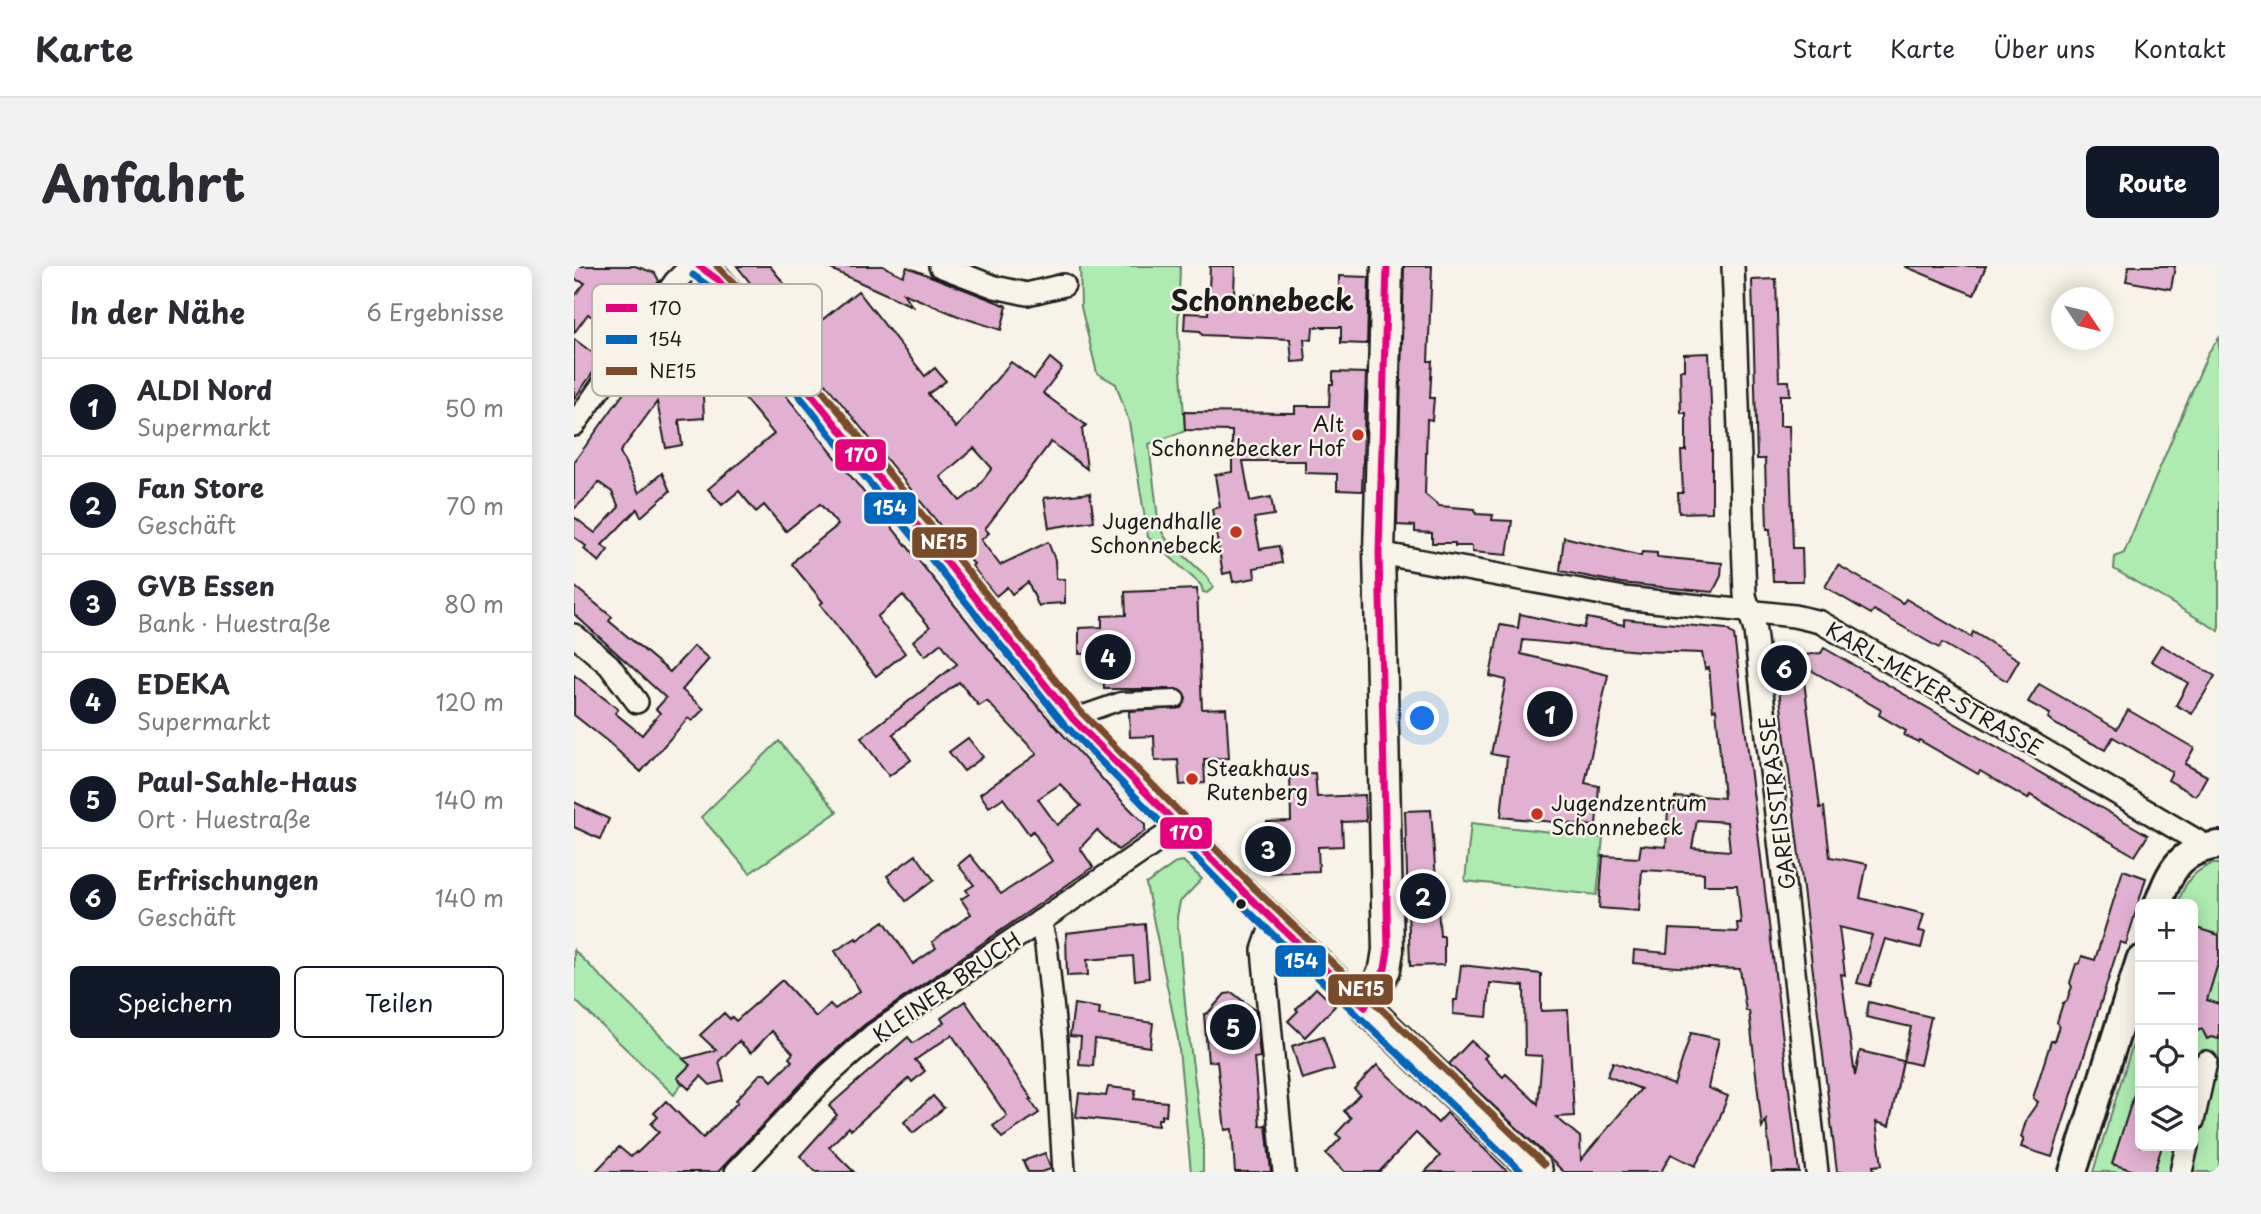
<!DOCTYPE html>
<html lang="de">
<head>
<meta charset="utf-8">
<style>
  body { margin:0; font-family:"Playpen Sans",sans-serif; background:#f2f2f3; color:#2b2b33 }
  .controls { position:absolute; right:21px; bottom:21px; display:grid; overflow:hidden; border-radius:10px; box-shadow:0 4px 18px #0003 }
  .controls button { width:63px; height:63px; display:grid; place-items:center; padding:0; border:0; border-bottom:2px solid #e1e1e2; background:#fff; color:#2b2b33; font:35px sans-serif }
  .compass { position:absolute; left:1477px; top:21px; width:63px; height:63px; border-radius:50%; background:#fff; box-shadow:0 4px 18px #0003; rotate:125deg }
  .you { position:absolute; left:849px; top:453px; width:24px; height:24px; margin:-18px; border:5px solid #fff; border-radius:50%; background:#1a73e8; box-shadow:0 0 0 10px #1a73e833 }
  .badge { display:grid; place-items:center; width:46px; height:46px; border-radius:50%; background:#111827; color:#fff; font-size:23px; font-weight:700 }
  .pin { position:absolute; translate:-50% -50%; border:4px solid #fff; box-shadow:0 2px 7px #0006 }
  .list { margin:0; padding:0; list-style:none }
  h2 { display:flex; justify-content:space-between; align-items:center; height:91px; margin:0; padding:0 28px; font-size:30px }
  h2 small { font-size:23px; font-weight:400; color:#7c7c81 }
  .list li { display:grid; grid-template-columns:46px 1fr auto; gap:21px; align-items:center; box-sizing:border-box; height:98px; padding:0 28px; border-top:2px solid #e1e1e2 }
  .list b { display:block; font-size:26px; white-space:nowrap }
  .list p { margin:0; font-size:23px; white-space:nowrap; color:#7c7c81 }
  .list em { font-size:23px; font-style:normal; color:#7c7c81 }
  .actions { display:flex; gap:14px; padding:21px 28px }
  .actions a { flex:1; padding:16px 0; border:2px solid #111827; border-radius:10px; text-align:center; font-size:24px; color:#111827 }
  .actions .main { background:#111827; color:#fff }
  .icon { flex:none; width:38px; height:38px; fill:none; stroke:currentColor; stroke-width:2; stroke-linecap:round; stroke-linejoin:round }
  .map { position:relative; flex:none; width:1645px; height:906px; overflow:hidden; border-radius:10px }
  header { display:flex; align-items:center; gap:42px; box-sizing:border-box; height:98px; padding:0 35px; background:#fff; border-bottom:2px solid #e1e1e2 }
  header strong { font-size:33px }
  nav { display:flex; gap:38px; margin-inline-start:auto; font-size:24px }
  .intro { display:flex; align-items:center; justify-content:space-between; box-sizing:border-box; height:168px; padding:0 42px }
  h1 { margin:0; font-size:49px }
  .button { padding:18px 32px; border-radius:10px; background:#111827; color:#fff; font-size:24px; font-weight:700 }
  main { display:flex; gap:42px; padding:0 42px }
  aside { flex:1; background:#fff; border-radius:10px; box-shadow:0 4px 18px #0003 }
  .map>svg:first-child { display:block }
  .green { fill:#adebb1; stroke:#648466; stroke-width:2 }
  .building { fill:#e2b1d1; stroke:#1c1c1c; stroke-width:2; fill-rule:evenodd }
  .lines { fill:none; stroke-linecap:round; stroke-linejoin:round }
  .pedestrian-casing { stroke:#1c1c1c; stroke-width:21 }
  .minor-casing { stroke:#1c1c1c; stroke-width:26 }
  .tertiary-casing { stroke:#1c1c1c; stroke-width:32 }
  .secondary-casing { stroke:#1c1c1c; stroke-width:35 }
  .pedestrian { stroke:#f7f3e8; stroke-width:16 }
  .minor { stroke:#f7f3e8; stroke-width:21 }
  .tertiary { stroke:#f7f3e8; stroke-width:26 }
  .secondary { stroke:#f7f3e8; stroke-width:30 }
  .bus-1-casing { stroke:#f7f3e8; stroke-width:12 }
  .bus-2-casing { stroke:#f7f3e8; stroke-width:12 }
  .bus-3-casing { stroke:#f7f3e8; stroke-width:12 }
  .bus-1 { stroke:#e5007d; stroke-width:7 }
  .bus-2 { stroke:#0065bd; stroke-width:7 }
  .bus-3 { stroke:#7a4b2a; stroke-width:7 }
  .poi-dot { fill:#c8321e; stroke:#f7f3e8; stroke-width:2.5 }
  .bus-dot { fill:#1c1c1c; stroke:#f7f3e8; stroke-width:2.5 }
  .labels { text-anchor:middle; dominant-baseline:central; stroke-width:5; stroke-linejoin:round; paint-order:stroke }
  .poi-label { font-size:21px; fill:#1c1c1c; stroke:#f7f3e8; text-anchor:end }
  .street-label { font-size:21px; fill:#1c1c1c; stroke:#f7f3e8 }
  .district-label { font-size:28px; font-weight:bold; fill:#1c1c1c; stroke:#f7f3e8 }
  .key { fill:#f7f3e8; stroke:#b5b2ab; stroke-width:2 }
  .key-label { font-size:19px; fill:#1c1c1c }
  .line-badge { stroke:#f7f3e8; stroke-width:2.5 }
  .badge-label { font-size:19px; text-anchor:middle; font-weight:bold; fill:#fff }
</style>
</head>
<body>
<header>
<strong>Karte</strong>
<nav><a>Start</a><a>Karte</a><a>Über uns</a><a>Kontakt</a></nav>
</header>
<div class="intro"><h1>Anfahrt</h1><a class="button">Route</a></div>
<main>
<aside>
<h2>In der Nähe<small>6 Ergebnisse</small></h2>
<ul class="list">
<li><span class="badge">1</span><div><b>ALDI Nord</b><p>Supermarkt</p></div><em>50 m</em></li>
<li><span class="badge">2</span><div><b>Fan Store</b><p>Geschäft</p></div><em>70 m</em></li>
<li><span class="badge">3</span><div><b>GVB Essen</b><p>Bank · Huestraße</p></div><em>80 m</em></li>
<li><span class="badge">4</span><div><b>EDEKA</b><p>Supermarkt</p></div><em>120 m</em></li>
<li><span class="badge">5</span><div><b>Paul-Sahle-Haus</b><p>Ort · Huestraße</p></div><em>140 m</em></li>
<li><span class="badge">6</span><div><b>Erfrischungen</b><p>Geschäft</p></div><em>140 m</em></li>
</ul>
<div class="actions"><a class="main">Speichern</a><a>Teilen</a></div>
</aside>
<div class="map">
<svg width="1645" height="906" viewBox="0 0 1645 906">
  <rect width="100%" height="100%" fill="#f7f3e8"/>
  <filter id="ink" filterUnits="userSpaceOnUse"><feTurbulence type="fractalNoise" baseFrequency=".0143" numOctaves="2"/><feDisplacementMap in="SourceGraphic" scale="14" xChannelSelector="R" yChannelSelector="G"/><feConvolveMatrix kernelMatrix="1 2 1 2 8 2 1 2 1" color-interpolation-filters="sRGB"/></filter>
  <g filter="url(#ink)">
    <g class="green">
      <polygon points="506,0 606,0 604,62 611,165 575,178 585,261 593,274 631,309 640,321 633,327 629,326 627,319 574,271 555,156 542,118 523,107 507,41"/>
      <polygon points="1645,72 1645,365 1540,303 1541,291 1550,287 1634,87"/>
      <polygon points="205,475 263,546 176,607 127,551"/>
      <polygon points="897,557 1029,572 1023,629 891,615"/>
      <polygon points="609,595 628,613 606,636 603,651 612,748 629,877 629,906 617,906 604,773 572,618 603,596"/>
      <path d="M 1637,598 L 1645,598 L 1645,906 L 1519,906 L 1566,755 L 1566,880 L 1619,880 L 1619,638 L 1604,638 C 1610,618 1617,607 1637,598 Z"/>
      <polygon points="0,684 118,801 104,813 108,817 100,829 0,733"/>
    </g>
    <g class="building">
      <polygon points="0,0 61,0 81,7 85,15 44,70 14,48 0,67 0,31 11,17 0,13"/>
      <path d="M 163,0 L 196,0 L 243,58 L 284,25 L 351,110 L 361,102 L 372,115 L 354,128 L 382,162 L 437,96 L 460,113 L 476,92 L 488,102 L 469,127 L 512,159 L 508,163 L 513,203 L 477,176 L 411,263 L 415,267 L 407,274 L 426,299 L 474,276 L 481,294 L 482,313 L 491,313 L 491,337 L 473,338 L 465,341 L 454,316 L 438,328 L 433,321 L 422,330 L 398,300 L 400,298 L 373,268 L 207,63 L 210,60 ZM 400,182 L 418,202 L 402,223 L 386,235 L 366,211 Z"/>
      <polygon points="250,0 309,0 329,10 333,1 433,40 427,64 384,50 329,27 338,40"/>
      <polygon points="636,0 661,0 660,28 765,32 765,10 795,11 793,78 767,77 767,61 739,61 738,74 730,73 732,95 718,96 716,73 628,69 626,65 610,64 611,47 634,48"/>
      <polygon points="830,0 858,0 854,95 858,95 856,132 860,132 858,154 853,153 851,228 865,240 901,243 902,248 919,249 918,254 938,255 933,289 898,286 898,280 881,280 881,277 858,277 858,267 841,266 841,260 823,259"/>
      <polygon points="1330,0 1412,0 1400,29"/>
      <polygon points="1555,0 1601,0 1597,23 1552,15"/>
      <polygon points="1202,13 1205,115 1215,115 1216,129 1206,129 1206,160 1215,160 1219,282 1228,282 1229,315 1199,315 1196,263 1193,263 1191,193 1183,193 1178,14"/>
      <path d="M 131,29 L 444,418 L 547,534 L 571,558 L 571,565 L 544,584 L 523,564 L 506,582 L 519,601 L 290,759 L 245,799 L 144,906 L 21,906 L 45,881 L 57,891 L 62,886 L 63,887 L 85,866 L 77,858 L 84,851 L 80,847 L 92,835 L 129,872 L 164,836 L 162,834 L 186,808 L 191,808 L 198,815 L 218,795 L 215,792 L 219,787 L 198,765 L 177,787 L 165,775 L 145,795 L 150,815 L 136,819 L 127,810 L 115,823 L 103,812 L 116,799 L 109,793 L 142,784 L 126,769 L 150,747 L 156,753 L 158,751 L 162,755 L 208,714 L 242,751 L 256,738 L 261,743 L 286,725 L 261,685 L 282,672 L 283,674 L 310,655 L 339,698 L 362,682 L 358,676 L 397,648 L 387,633 L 395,628 L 392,624 L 400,619 L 384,599 L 396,589 L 427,628 L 478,595 L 459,565 L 455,568 L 429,532 L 415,541 L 406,528 L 463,488 L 413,435 L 405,440 L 385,416 L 319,468 L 337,494 L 315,510 L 287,472 L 383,398 L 367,377 L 351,390 L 339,375 L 356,361 L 329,329 L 303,351 L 331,387 L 302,410 L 246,338 L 249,336 L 218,298 L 223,292 L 264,259 L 246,238 L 212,265 L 190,239 L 182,246 L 165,225 L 148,239 L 134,223 L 200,168 L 171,133 L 174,126 L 126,68 L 130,152 L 105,154 L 108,179 L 92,182 L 83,136 L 46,186 L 65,227 L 88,207 L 96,225 L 67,251 L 63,243 L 28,279 L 34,284 L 25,296 L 10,283 L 12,280 L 0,271 L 0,251 L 21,267 L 45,241 L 38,226 L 24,216 L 13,231 L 0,243 L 0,196 L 107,48 ZM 486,518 L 507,540 L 483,559 L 464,533 Z"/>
      <polygon points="0,73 28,94 0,133"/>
      <polygon points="1135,87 1138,163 1138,246 1105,247 1104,227 1109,227 1107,185 1112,185 1112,147 1107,147 1106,104 1110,104 1110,88"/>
      <polygon points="759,106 792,107 788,225 763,224 763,208 731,207 731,195 669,195 676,235 697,231 700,249 680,252 686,283 705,280 708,297 680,302 681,312 659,316 657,306 649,308 638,243 646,241 641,209 658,206 658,165 611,164 610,146 721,147 721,140 755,140 756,118 759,118"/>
      <polygon points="516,227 520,255 475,262 470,232"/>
      <polygon points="990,271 1067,290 1068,286 1083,287 1083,291 1148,297 1147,310 1139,326 1047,317 986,305"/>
      <polygon points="1264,299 1329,337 1332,333 1397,371 1399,366 1445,394 1433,415 1368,377 1365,382 1300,344 1297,348 1251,321"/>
      <polygon points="0,320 38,351 35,355 96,406 120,380 135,393 108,424 130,443 118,455 114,452 67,506 33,475 0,449 0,409 44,443 41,447 68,469 86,447 82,443 92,432 0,348"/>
      <polygon points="623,323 628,443 652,442 655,492 630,493 631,517 606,519 604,494 581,495 580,470 556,471 555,445 607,442 612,433 610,427 602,423 530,423 529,387 505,388 505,362 528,361 528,350 552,349 551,326"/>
      <path d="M 946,348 L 1010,362 L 1013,352 L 1050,359 L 1050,353 L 1152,363 L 1160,369 L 1225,906 L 1198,906 L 1192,854 L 1188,862 L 1175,745 L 1172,745 L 1166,703 L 1103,701 L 1059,697 L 1060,684 L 1093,687 L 1095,663 L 1164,666 L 1163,657 L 1167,657 L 1163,619 L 1130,619 L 1130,607 L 1068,604 L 1065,645 L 1025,642 L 1029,590 L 1065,592 L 1067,579 L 1092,581 L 1094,542 L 1100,543 L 1101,531 L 1115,532 L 1116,529 L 1150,532 L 1142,443 L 1139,444 L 1135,402 L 1131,403 L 1128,387 L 1066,385 L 949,374 L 947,388 L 1034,409 L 1011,517 L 1025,520 L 1022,560 L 927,551 L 933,491 L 917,488 L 932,414 L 916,410 L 926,359 L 944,362 ZM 1123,554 L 1153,556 L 1156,585 L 1118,582 Z"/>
      <polygon points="1587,379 1641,410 1618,448 1602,439 1614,417 1577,395"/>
      <polygon points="1250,382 1574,569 1561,590 1456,529 1454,533 1406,505 1404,508 1345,474 1344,476 1330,469 1332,465 1305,449 1307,444 1228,399 1246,542 1250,541 1256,591 1293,598 1286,632 1350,648 1345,665 1351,666 1347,682 1311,673 1296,720 1283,717 1298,669 1265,661 1271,709 1267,708 1281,810 1286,785 1329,795 1337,761 1292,751 1295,736 1357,751 1346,799 1329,795 1315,860 1302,856 1308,899 1299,900 1300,906 1263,906 1202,398 1222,395 1215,391 1247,387"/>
      <polygon points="1465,418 1543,463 1554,444 1620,482 1611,498 1633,510 1622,530 1594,514 1598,506 1539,471 1531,484 1481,458 1474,452 1476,448 1454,436"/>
      <polygon points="394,472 409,491 390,505 375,486"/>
      <polygon points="741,507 743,531 791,529 792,555 768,556 769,580 744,581 745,605 695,607 693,556 717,555 716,508"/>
      <polygon points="0,536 35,553 26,573 0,561"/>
      <polygon points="857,544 866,670 870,670 870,699 836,700 831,545"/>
      <polygon points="342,589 360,614 332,635 313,610"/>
      <polygon points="1549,604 1572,612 1552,678 1546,676 1478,891 1447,881 1450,872 1447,871 1453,852 1464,836 1459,832 1477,775 1480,775 1485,760 1483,756 1489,737 1493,735 1495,728 1498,721 1496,717 1502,698 1506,697 1508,690 1521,694"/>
      <polygon points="571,658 575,712 561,714 559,690 513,694 514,709 493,710 492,667"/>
      <polygon points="1619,661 1645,669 1645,694 1633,734 1645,738 1645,773 1637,771 1633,773 1628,763 1623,765 1622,769 1619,768"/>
      <polygon points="887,699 967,708 967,745 994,744 1000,850 982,851 1006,871 1007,894 1067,823 1033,810 1039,796 1100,819 1117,767 1145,773 1134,822 1154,830 1139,869 1121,900 1097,888 1087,906 990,906 875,798 897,775 913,789 910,792 929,811 932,808 964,838 968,790 951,789 950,720 916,717 913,751 879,748 880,734 883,734"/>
      <polygon points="742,722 761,740 731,771 714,755 724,745 722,743"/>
      <polygon points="659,727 679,743 681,743 686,791 680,792 686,860 692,859 697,906 661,906 658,863 651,864 643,795 634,796 630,748 634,747 651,728"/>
      <polygon points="391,735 458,833 456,834 465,847 428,872 419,860 433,850 378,769 341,794 351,805 338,816 335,812 277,864 275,861 255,881 280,906 242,906 226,890 263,849 255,840 334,771 339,777 370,757 367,752"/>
      <polygon points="500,738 526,742 525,749 579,757 576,781 521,773 519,800 505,799 507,771 496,770"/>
      <polygon points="749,770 760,803 728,813 718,780"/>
      <polygon points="803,799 864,857 873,847 934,906 851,906 866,890 842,867 805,906 771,906 752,888 767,872 762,868 777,852 770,845 786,828 780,823"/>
      <polygon points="1563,819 1566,820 1566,880 1588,880 1580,906 1564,906 1538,898"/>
      <polygon points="534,821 562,824 560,833 593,836 592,850 588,849 587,853 584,853 584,860 502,851 505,827 532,830"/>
      <polygon points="359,830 370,842 339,867 330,856"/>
      <polygon points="471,887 477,903 467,906 454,906 449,895"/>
    </g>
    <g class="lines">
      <defs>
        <polyline id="pedestrian" points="498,452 547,435 602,433"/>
        <g id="minor">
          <polyline points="366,0 421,21 453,28 490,19"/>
          <polyline points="1159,0 1171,329 1181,365 1243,906"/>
          <polyline points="0,159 101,16 117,0"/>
          <polyline points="805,287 1050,332 1220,350 1246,356 1422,456 1632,580"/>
          <polyline points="0,369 35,399 63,436"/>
          <polyline points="466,655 472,679 482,774 490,906"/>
          <polyline points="699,655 689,684 710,906"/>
          <polyline points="1619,855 1632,796"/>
          <polyline points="162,906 255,808 299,769 604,561"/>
          <polyline points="1607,906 1613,880"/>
        </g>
        <g id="tertiary">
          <polyline points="125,0 143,13 165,38 498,452 674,630 791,741"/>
          <path d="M 1584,638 C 1597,604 1605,584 1645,579"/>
          <polyline points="1499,906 1566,694"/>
        </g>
        <polyline id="secondary" points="813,0 805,287 814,684 811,703 791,741 963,906"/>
      </defs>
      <use href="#pedestrian" class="pedestrian-casing"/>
      <use href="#minor" class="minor-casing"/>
      <use href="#tertiary" class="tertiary-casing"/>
      <use href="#secondary" class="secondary-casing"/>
      <use href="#pedestrian" class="pedestrian"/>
      <use href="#minor" class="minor"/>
      <use href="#tertiary" class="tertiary"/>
      <use href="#secondary" class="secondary"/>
      <defs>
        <g id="bus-1">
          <polyline points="125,0 143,13 165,38 498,452 674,630 791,741"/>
          <polyline points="791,741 811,703 814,684 805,287 813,0"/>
        </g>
        <polyline id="bus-2" points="119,9 136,21 157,45 491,459 667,638 948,906"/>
        <polyline id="bus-3" points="143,0 173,31 506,445 681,623 970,898"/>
      </defs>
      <use href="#bus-1" class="bus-1-casing"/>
      <use href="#bus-2" class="bus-2-casing"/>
      <use href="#bus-3" class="bus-3-casing"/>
      <use href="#bus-1" class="bus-1"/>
      <use href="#bus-2" class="bus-2"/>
      <use href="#bus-3" class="bus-3"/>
    </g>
  </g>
  <g class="poi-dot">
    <circle cx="784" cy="169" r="7"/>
    <circle cx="662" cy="266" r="7"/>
    <circle cx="618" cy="513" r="7"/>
    <circle cx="963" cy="548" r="7"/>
  </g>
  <circle class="bus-dot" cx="667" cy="638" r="6"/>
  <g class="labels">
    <g class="poi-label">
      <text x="770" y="157">Alt<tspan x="770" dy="24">Schonnebecker Hof</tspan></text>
      <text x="648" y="254">Jugendhalle<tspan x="648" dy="24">Schonnebeck</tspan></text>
      <text x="632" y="501" text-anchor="start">Steakhaus<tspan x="632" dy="24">Rutenberg</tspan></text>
      <text x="977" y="536" text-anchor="start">Jugendzentrum<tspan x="977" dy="24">Schonnebeck</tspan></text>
    </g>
    <g class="street-label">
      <text transform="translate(1361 422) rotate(30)">KARL-MEYER-STRASSE</text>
      <text transform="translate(1202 537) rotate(-97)">GAREISSTRASSE</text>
      <text transform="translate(372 720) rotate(-35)">KLEINER BRUCH</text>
    </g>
    <g class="district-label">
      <text x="688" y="33">Schonnebeck</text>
    </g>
  </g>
  <rect x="18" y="18" width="230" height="112" rx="10" class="key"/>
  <rect x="32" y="38" width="31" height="8" fill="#e5007d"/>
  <rect x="32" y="69" width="31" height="9" fill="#0065bd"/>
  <rect x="32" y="101" width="31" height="8" fill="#7a4b2a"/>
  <g class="key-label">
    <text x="75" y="49">170</text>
    <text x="75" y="80">154</text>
    <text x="75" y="112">NE15</text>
  </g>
  <g class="line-badge">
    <rect x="260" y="172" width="53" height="34" rx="7" fill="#e5007d"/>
    <rect x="289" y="225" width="54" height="34" rx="7" fill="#0065bd"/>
    <rect x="337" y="260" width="67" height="33" rx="7" fill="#7a4b2a"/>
    <rect x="585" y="550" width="54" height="34" rx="7" fill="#e5007d"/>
    <rect x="700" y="678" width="53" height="34" rx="7" fill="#0065bd"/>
    <rect x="753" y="707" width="67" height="33" rx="7" fill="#7a4b2a"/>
  </g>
  <g class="badge-label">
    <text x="287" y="196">170</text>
    <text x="316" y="249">154</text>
    <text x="370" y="283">NE15</text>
    <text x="612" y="574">170</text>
    <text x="727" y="702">154</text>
    <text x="787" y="730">NE15</text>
  </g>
</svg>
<div class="controls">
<button>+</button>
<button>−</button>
<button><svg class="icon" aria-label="locate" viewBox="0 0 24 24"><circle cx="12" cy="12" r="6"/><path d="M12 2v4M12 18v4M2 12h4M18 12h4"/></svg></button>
<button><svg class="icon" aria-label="layers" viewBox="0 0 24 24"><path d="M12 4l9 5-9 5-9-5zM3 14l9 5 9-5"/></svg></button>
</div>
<svg class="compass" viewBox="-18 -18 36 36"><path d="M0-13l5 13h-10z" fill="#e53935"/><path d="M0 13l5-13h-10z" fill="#7c7c81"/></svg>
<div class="you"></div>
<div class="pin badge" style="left:976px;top:448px">1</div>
<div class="pin badge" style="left:849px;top:630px">2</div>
<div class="pin badge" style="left:694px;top:583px">3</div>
<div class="pin badge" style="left:534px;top:391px">4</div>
<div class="pin badge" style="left:659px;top:761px">5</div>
<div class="pin badge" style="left:1210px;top:402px">6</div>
</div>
</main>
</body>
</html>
